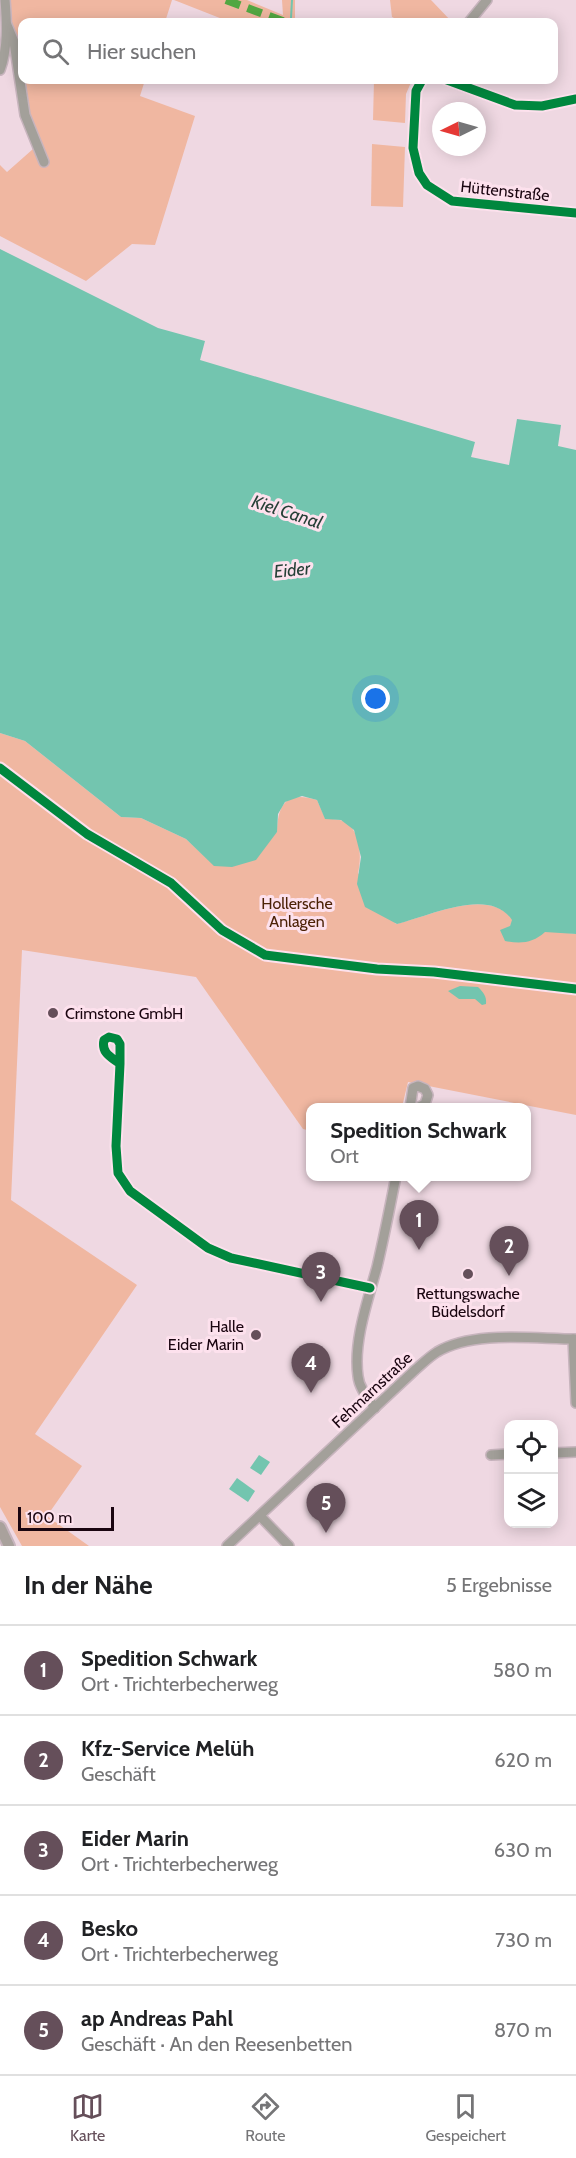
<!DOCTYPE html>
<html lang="de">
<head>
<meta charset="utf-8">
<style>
  body { margin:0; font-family:Cabin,sans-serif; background:#f2f2f2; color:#202124 }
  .controls { position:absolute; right:18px; bottom:18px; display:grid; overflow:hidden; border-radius:12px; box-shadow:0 3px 15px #0003 }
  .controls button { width:54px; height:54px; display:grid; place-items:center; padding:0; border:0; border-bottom:2px solid #e0e0e0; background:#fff; color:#202124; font:30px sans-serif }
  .compass { position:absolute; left:432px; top:102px; width:54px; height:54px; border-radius:50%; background:#fff; box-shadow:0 3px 15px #0003; rotate:265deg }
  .scale { position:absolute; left:18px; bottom:15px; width:96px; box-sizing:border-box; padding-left:6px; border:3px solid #1a0510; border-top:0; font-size:16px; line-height:21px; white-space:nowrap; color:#1a0510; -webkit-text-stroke:4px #fde1ed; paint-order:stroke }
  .you { position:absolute; left:376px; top:699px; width:21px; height:21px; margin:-15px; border:4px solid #fff; border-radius:50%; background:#1a73e8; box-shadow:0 0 0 9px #1a73e833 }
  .badge { display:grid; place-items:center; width:39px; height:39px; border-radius:50%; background:#654f5a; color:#fff; font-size:20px; font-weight:700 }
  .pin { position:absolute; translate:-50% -50px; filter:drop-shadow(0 2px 3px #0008) }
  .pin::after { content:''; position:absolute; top:32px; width:21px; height:18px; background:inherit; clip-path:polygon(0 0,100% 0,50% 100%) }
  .popup { position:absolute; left:306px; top:1103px; width:225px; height:78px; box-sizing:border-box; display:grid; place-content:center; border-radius:12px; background:#fff; filter:drop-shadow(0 2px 4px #0005); font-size:20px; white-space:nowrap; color:#757577 }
  .popup b { font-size:22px; color:#202124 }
  .popup::after { content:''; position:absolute; left:50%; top:100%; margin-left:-12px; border:12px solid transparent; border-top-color:#fff }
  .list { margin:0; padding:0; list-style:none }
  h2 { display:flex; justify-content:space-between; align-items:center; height:78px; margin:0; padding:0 24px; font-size:26px }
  h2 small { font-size:20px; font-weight:400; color:#757577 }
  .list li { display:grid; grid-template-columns:39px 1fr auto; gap:18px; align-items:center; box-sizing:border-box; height:90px; padding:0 24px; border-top:2px solid #e0e0e0 }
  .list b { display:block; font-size:22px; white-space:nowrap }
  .list p { margin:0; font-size:20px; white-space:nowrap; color:#757577 }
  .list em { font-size:20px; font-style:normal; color:#757577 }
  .icon { flex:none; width:33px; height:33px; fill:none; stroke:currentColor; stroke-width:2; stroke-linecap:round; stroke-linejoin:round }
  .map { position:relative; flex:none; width:576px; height:1546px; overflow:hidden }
  .search { position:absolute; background:#fff; box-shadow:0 3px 15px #0003; left:18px; right:18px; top:18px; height:66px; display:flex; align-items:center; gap:15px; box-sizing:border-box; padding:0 21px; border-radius:12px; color:#757577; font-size:22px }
  .sheet { height:528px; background:#fff }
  nav { display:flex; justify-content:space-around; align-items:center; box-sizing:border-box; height:84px; border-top:2px solid #e0e0e0; background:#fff; font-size:16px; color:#757577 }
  nav a { display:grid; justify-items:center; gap:3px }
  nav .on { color:#654f5a }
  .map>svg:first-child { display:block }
  .green { fill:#f0b7a1 }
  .water { fill:#73c5af }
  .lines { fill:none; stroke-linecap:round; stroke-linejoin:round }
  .stream { stroke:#73c5af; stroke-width:2 }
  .minor-casing { stroke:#c7b4bd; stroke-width:12 }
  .major-casing { stroke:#c7b4bd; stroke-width:14 }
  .minor { stroke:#a3a09a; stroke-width:9 }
  .major { stroke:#a9a19c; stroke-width:10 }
  .quiet { stroke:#52a742; stroke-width:8; stroke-dasharray:15 8; stroke-linecap:butt }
  .cycleway-casing { stroke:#fde1ed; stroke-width:13 }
  .cycleway { stroke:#00873e; stroke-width:9 }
  .poi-dot { fill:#654f5a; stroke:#fde1ed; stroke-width:2 }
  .labels { text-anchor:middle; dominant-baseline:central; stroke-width:6; stroke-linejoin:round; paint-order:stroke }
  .street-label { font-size:16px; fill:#1a0510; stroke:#fde1ed }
  .park-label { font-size:16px; fill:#4c2206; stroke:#fde1ed }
  .poi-label { font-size:16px; fill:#1a0510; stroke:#fde1ed; text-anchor:start }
  .water-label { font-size:18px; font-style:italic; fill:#264037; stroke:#fde1ed }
</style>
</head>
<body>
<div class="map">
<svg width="576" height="1546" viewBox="0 0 576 1546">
  <rect width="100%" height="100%" fill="#efd8e2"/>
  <g class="green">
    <polygon points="9,0 172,0 165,22 22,22 22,79 11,24"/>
    <polygon points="174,0 247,0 283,15 282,0 295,0 295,20 302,22 230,22"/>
    <polygon points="390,0 431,0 452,22 402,22 392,17"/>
    <polygon points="23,80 145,80 140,96 195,116 155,245 132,244 86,281 0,236 0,165 7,172 33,149 41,165 27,114"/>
    <polygon points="374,80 412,80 406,94 405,123 373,120"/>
    <polygon points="372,144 405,147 403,207 371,206"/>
    <path d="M 0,733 L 25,741 L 121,817 L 141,818 L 186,839 L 215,866 L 277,832 C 278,803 287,791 317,800 L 325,818 C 330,819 335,819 340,820 C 361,826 362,856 358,873 L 396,924 C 429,917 488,886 513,920 L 510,926 L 576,934 L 576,1115 L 408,1082 L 402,1107 L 311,1108 L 311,1131 L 303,1129 L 196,977 L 22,950 L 11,1200 L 137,1285 L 35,1434 L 82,1466 L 47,1516 L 89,1546 L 22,1546 L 0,1507 Z"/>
  </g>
  <g class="water">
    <path d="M 0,249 L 158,328 L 205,341 L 200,360 L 475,442 L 471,457 L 509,465 L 517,419 L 561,425 L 558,446 L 576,450 L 576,934 L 545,932 C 533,943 521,944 505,941 L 500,930 L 510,926 L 512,920 C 489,886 428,917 397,924 L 365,907 L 357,884 L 361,857 L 354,830 L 341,820 L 325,819 L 317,800 L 302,796 L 285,802 L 278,814 L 277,832 L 256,860 L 232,867 L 214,866 L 186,839 L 141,818 L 121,817 L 25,741 L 0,733 Z"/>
    <path d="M 460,986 L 478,987 C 483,992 487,996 486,1004 L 482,1005 L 475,999 L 459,999 L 448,991 Z"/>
    <polygon points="259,1455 270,1462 261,1475 250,1468"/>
    <polygon points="237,1478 255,1491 248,1502 229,1489"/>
  </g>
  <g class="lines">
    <polyline class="stream" points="291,18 292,0"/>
    <defs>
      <g id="minor">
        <polyline points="469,22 487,0"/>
        <polyline points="7,25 14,42 25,115 44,162"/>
        <path d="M 0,70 C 8,48 7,24 5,0"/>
        <polyline points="422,80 416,91 413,148 419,173 427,185 452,201 576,213"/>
        <polyline points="447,80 515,105"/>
        <path d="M 120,1064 C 111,1057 101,1053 104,1040 L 109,1037 L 117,1039 L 120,1044 L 120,1064 L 116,1146 L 118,1173 L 130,1191 L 208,1248 L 231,1258 L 370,1288"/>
        <polyline points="410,1108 413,1088 418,1086 425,1089 428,1095 425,1104 417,1108"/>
        <polyline points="573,1339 576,1403"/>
        <path d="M 375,1408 C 368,1398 359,1388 358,1376 C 353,1342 368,1300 377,1267 C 384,1237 390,1207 396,1176"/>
        <polyline points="554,1453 576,1452"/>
        <polyline points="491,1455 508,1454"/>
        <polyline points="260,1516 289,1546"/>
        <path d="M 227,1546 L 415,1370 C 422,1364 429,1357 437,1352 C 474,1330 535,1339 576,1339"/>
      </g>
      <polyline id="major" points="0,1527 9,1546"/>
    </defs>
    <use href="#minor" class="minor-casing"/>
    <use href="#major" class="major-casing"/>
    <use href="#minor" class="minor"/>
    <use href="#major" class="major"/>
    <polyline class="quiet" points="226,0 285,22"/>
    <defs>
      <g id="cycleway">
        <polyline points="422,80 416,91 413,148 419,173 427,185 452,201 576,213"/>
        <polyline points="447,80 515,105 542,106 576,99"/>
        <polyline points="0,768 87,834 171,883 222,930 265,955 377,969 434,972 576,989"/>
        <path d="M 120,1064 C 111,1057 101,1053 104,1040 L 109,1037 L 117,1039 L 120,1044 L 120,1064 L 116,1146 L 118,1173 L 130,1191 L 208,1248 L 231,1258 L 370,1288"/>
      </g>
    </defs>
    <use href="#cycleway" class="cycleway-casing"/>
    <use href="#cycleway" class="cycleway"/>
  </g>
  <g class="poi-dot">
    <circle cx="53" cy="1013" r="6"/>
    <circle cx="468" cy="1274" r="6"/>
    <circle cx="256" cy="1335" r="6"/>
  </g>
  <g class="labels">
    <g class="street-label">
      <text transform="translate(505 191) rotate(6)">Hüttenstraße</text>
      <text transform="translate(372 1390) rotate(-43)">Fehmarnstraße</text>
    </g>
    <g class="park-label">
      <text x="297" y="903">Hollersche<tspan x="297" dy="18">Anlagen</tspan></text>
    </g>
    <g class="poi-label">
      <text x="65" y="1013">Crimstone GmbH</text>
      <text x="468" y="1293" text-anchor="middle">Rettungswache<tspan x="468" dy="18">Büdelsdorf</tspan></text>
      <text x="244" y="1326" text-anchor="end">Halle<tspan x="244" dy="18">Eider Marin</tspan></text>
    </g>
    <g class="water-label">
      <text transform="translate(287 512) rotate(18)">Kiel Canal</text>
      <text transform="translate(292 570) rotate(-6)">Eider</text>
    </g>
  </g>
</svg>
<div class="controls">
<button><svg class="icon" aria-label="locate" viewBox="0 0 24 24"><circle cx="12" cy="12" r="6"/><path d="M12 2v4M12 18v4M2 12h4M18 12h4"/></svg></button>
<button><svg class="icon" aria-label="layers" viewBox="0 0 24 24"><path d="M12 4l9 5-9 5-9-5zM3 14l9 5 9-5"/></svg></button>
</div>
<svg class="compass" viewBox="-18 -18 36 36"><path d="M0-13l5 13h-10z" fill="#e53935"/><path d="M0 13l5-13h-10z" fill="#757577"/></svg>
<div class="scale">100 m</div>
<div class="you"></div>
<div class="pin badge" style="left:419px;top:1250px">1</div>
<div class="popup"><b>Spedition Schwark</b>Ort</div>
<div class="pin badge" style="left:509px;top:1276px">2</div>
<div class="pin badge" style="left:321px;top:1302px">3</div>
<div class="pin badge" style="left:311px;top:1393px">4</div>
<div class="pin badge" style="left:326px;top:1533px">5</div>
<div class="search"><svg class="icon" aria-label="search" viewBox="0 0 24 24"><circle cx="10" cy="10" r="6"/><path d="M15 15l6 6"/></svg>Hier suchen</div>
</div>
<section class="sheet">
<h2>In der Nähe<small>5 Ergebnisse</small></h2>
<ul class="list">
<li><span class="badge">1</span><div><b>Spedition Schwark</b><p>Ort · Trichterbecherweg</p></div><em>580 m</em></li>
<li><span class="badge">2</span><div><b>Kfz-Service Melüh</b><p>Geschäft</p></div><em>620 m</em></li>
<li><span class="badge">3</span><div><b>Eider Marin</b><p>Ort · Trichterbecherweg</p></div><em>630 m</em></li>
<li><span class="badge">4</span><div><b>Besko</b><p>Ort · Trichterbecherweg</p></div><em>730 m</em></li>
<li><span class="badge">5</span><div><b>ap Andreas Pahl</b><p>Geschäft · An den Reesenbetten</p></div><em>870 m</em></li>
</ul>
</section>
<nav>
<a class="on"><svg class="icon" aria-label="map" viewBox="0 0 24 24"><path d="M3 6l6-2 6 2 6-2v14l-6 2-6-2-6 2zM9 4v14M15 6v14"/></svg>Karte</a>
<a><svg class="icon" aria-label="directions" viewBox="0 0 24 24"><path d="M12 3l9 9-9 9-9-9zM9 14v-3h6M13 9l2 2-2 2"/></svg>Route</a>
<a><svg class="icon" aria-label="saved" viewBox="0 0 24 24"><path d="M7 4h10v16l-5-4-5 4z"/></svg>Gespeichert</a>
</nav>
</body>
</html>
